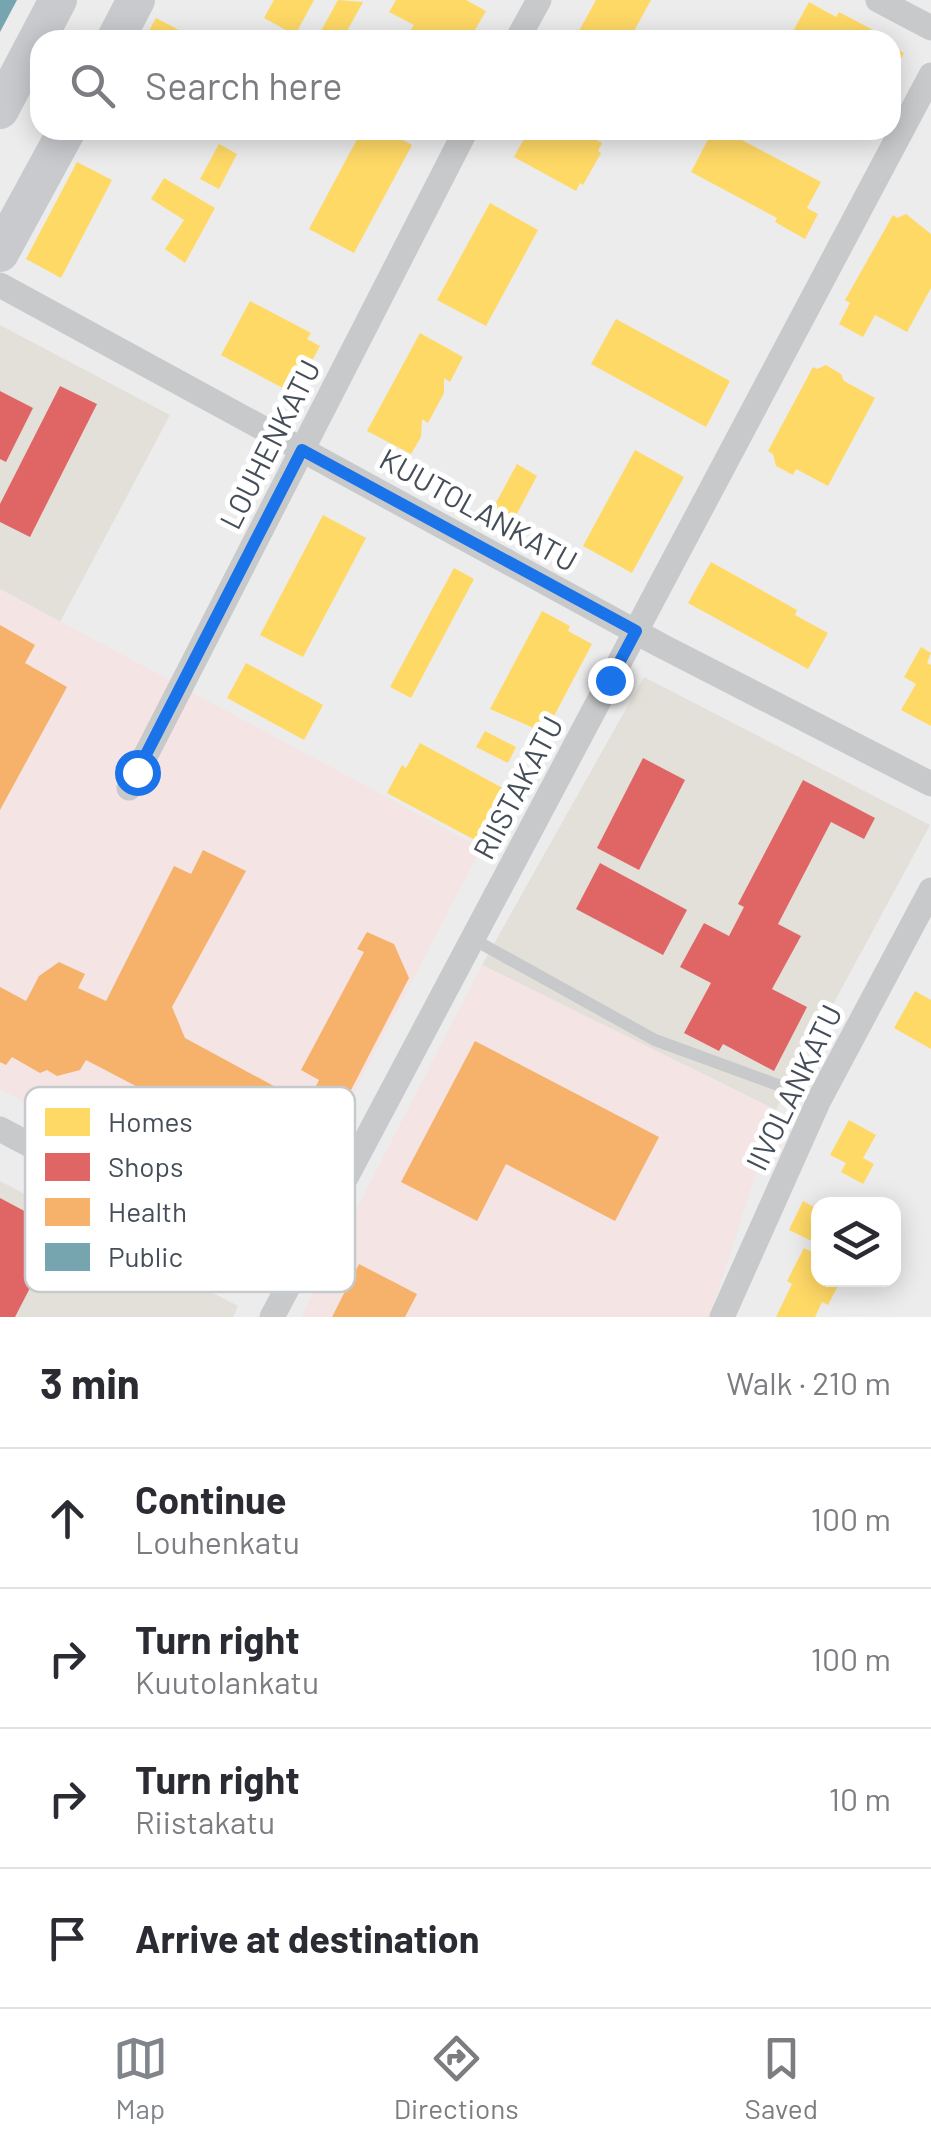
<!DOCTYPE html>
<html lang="en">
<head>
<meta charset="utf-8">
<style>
  body { margin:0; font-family:Barlow,sans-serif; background:#f7f7f7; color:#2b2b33 }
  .controls { position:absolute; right:30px; bottom:30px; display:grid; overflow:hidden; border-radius:20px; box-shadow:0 5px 25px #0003 }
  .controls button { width:90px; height:90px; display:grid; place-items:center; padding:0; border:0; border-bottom:2px solid #e1e1e2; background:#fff; color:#2b2b33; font:50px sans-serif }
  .stop { position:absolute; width:30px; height:30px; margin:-22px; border:8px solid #1a73e8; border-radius:50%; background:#fff }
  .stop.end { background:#1a73e8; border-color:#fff; box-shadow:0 2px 10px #0008 }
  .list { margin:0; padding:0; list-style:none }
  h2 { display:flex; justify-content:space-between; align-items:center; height:130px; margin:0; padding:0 40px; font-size:42px }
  h2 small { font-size:32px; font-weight:400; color:#7c7c81 }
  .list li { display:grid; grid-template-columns:65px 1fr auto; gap:30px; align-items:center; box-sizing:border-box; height:140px; padding:0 40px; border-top:2px solid #e1e1e2 }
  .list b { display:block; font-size:38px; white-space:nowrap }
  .list p { margin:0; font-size:32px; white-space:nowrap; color:#7c7c81 }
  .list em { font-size:32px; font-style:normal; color:#7c7c81 }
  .icon { flex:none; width:55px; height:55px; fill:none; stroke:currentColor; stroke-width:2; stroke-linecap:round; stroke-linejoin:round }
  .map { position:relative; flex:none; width:931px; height:1317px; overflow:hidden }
  .search { position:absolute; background:#fff; box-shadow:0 5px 25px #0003; left:30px; right:30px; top:30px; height:110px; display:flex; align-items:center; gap:25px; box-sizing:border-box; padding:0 35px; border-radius:30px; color:#7c7c81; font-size:38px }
  .sheet { height:690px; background:#fff }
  nav { display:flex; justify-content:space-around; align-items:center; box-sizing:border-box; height:140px; border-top:2px solid #e1e1e2; background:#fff; font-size:28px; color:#7c7c81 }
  nav a { display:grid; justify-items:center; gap:5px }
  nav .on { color:#80858c }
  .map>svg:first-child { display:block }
  .commercial { fill:#e2e0d9 }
  .medical { fill:#f4e4e3 }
  .homes { fill:#ffd966 }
  .shops { fill:#e06666 }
  .health { fill:#f6b26b }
  .public { fill:#76a5af }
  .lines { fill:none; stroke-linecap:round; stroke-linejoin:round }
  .service { stroke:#c7c9cb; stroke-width:12 }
  .minor { stroke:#c7c9cb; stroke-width:25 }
  .secondary { stroke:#c8cacd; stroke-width:38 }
  .route { stroke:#1a73e8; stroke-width:12 }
  .labels { text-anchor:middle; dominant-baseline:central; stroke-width:10; stroke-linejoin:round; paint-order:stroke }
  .street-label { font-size:30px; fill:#454e58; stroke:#fff }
  .key { fill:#fff; stroke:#c7cacd; stroke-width:2.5 }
  .key-label { font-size:28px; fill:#454e58 }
</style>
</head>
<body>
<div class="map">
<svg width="931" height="1317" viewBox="0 0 931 1317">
  <rect width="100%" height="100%" fill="#edecec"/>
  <g class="commercial">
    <polygon points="0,325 170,415 60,622 0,589"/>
    <polygon points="644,677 930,825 776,1110 482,965"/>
    <polygon points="0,1181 238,1306 233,1317 0,1317"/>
  </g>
  <g class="medical">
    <polygon points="0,589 481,848 278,1239 0,1089"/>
    <polygon points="482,965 776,1110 710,1317 301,1317"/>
  </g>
  <g class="homes">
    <polygon points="274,0 314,0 295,35 264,18"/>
    <polygon points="338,0 363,2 342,40 316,40"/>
    <polygon points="396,0 466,0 486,11 469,40 405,40 414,25 389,12"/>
    <polygon points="596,0 651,0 629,40 574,40"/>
    <polygon points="809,2 836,17 839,12 875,31 873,36 881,40 783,40 787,33 791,35"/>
    <polygon points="156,18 198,40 144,40"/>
    <polygon points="891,46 904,53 891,76"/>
    <polygon points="362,130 384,130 412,145 354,253 309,229"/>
    <polygon points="529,130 579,130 602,143 598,151 601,153 583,185 580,183 576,191 514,157"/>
    <polygon points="713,130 723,130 821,182 807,208 818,214 805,239 775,222 777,218 691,172"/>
    <polygon points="219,144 237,154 219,189 200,179"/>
    <polygon points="77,162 112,180 61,278 26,259"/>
    <polygon points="164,178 215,208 185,263 165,249 184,220 151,199"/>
    <polygon points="490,203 538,230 486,326 437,300"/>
    <polygon points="906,214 931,234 931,288 907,332 875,315 863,337 839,324 850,303 845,300 893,215 897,218"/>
    <polygon points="250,301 311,333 307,339 320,346 294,394 221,355"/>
    <polygon points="616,319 730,381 706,427 591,364"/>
    <polygon points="420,333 463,357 450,382 444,378 444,393 428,423 422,419 421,437 411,454 367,431"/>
    <polygon points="826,365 841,374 844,381 875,398 828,486 796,469 793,475 776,466 773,454 768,451 813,367 817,369"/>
    <polygon points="635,450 684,477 632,573 583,546"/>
    <polygon points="517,464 537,476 513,521 492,510"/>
    <polygon points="323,515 366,538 303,657 260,635"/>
    <polygon points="711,562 797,610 795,615 828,633 808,669 688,603"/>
    <polygon points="454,568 474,579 411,698 390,687"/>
    <polygon points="542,611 570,626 568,631 592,644 545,733 490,709"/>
    <polygon points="921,647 931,653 927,663 931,665 931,726 901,710 916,684 904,677"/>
    <polygon points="246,663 323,705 304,740 227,698"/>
    <polygon points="485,731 516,747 508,763 476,747"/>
    <polygon points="420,743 508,791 484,845 387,793 402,765 406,768"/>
    <polygon points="915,991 931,1000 931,1049 894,1028"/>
    <polygon points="849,1120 876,1135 863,1158 874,1164 863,1184 841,1172 846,1163 830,1155"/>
    <polygon points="803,1201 818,1209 818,1244 789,1230"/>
    <polygon points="804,1248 818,1255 818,1280 841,1280 828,1305 822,1302 815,1317 776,1317 792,1284 787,1281"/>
  </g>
  <g class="shops">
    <polygon points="60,386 97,404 30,537 0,522 0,504"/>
    <polygon points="0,391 33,408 6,462 0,459"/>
    <polygon points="643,758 685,780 639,870 597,848"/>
    <polygon points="803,780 875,818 864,839 831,822 778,924 801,936 772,989 807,1007 774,1071 723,1044 719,1051 684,1033 711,983 680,967 704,923 729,936 744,907 738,904"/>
    <polygon points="600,863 687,910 663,955 576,909"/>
    <polygon points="0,1198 60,1230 15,1317 0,1317"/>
  </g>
  <g class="health">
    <polygon points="0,625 35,645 25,663 67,687 0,810"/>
    <polygon points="203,850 246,871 172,1007 185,1038 307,1104 319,1080 301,1070 364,952 357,949 367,932 394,944 409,978 336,1119 327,1114 316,1138 304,1134 299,1143 288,1148 271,1141 264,1153 86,1060 80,1070 57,1076 47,1070 40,1073 12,1057 6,1065 0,1062 0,987 26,1001 39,976 59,962 85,974 78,988 106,1001 174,866 191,874"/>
    <polygon points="475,1041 659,1137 615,1221 506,1164 477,1221 401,1182"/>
    <polygon points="359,1264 417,1294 405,1317 332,1317"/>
  </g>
  <polygon class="public" points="0,0 17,0 0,32"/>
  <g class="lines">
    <polyline class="service" points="473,939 655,1040 819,1100"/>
    <g class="minor">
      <polyline points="878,0 931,28"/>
      <polyline points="517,40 539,0"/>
      <polyline points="0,285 660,645 931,784"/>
      <polyline points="129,788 466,130"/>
      <polyline points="0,1129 291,1283"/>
      <polyline points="272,1317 931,75"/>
      <polyline points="722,1317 819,1100 931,890"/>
    </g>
    <g class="secondary">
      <polyline points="115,40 136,0"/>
      <polyline points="0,110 58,0"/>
      <polyline points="0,253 67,130"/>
    </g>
  </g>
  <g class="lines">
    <polyline class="route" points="137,772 302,450 636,631 610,680"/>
  </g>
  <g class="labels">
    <g class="street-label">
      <text transform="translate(269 444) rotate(-63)">LOUHENKATU</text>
      <text transform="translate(479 509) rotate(29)">KUUTOLANKATU</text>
      <text transform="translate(517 787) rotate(-62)">RIISTAKATU</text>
      <text transform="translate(793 1087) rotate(-64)">IIVOLANKATU</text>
    </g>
  </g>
  <rect x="25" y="1087" width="330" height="205" rx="15" class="key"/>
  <rect x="45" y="1108" width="45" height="28" fill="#ffd966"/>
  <rect x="45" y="1153" width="45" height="28" fill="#e06666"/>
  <rect x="45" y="1198" width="45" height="28" fill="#f6b26b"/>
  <rect x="45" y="1243" width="45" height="28" fill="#76a5af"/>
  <g class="key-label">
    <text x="108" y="1132">Homes</text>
    <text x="108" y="1177">Shops</text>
    <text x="108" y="1222">Health</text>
    <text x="108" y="1267">Public</text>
  </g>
</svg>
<div class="controls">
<button><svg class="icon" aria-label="layers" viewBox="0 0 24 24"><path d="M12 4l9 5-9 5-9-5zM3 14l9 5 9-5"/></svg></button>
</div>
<div class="stop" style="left:137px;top:772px"></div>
<div class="stop end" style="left:610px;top:680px"></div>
<div class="search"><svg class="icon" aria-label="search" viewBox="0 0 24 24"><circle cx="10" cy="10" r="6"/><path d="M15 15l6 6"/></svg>Search here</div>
</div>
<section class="sheet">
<h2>3 min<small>Walk · 210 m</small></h2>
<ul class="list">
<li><svg class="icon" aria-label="ahead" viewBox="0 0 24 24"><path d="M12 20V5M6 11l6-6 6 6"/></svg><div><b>Continue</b><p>Louhenkatu</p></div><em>100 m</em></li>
<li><svg class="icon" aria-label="right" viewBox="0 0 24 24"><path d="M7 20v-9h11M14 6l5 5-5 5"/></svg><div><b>Turn right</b><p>Kuutolankatu</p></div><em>100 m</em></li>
<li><svg class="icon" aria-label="right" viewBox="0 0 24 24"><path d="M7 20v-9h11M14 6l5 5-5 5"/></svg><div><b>Turn right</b><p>Riistakatu</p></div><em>10 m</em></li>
<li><svg class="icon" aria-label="arrive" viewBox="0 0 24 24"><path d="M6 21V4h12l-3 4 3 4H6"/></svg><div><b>Arrive at destination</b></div></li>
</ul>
</section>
<nav>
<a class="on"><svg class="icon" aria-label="map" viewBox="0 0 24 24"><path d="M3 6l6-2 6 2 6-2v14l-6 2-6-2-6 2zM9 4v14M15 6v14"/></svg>Map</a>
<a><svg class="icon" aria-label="directions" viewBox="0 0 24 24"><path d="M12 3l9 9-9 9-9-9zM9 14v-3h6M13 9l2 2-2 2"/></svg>Directions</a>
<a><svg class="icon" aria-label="saved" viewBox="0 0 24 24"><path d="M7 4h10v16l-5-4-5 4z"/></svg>Saved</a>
</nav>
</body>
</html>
